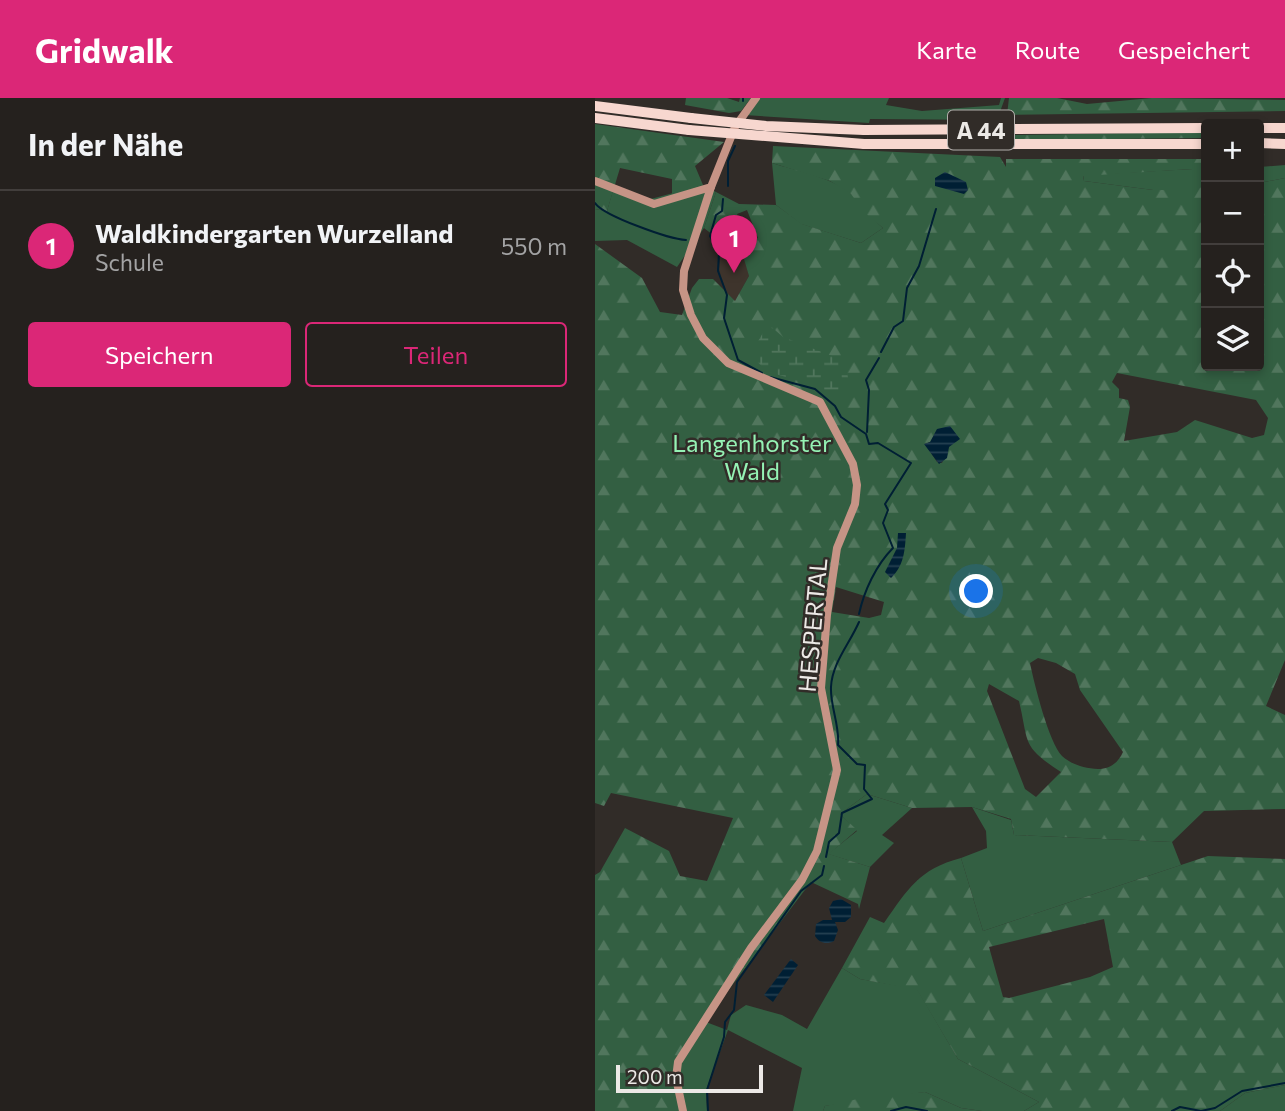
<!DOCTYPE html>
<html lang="de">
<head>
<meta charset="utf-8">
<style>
  body { margin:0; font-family:Commissioner,sans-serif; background:#2d2927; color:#f1f3f6 }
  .controls { position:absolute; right:21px; top:21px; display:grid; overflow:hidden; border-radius:7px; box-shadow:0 4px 10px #0003 }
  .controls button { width:63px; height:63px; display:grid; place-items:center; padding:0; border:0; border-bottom:2px solid #423e3c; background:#25211e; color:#f1f3f6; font:35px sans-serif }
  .scale { position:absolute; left:21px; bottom:18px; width:147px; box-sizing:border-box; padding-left:7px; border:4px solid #ece9e6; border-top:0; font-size:19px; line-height:24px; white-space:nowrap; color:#ece9e6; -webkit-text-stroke:5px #312c28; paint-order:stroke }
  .you { position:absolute; left:382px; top:494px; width:24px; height:24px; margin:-18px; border:5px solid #fff; border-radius:50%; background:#1a73e8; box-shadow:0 0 0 10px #1a73e833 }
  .badge { display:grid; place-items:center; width:46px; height:46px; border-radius:50%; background:#db2777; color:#fff; font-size:23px; font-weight:700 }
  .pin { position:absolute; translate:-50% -58px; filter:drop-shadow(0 2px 4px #0008) }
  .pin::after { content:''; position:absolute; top:37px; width:24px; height:21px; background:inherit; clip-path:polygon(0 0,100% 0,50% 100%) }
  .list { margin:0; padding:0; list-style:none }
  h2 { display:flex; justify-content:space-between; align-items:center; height:91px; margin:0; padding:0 28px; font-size:30px }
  h2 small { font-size:23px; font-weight:400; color:#a3a3a4 }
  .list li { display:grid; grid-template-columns:46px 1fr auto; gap:21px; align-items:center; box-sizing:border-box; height:112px; padding:0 28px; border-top:2px solid #423e3c }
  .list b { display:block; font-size:26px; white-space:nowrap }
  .list p { margin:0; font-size:23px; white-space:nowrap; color:#a3a3a4 }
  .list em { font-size:23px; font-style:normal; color:#a3a3a4 }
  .actions { display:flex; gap:14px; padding:21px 28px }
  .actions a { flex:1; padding:16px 0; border:2px solid #db2777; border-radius:7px; text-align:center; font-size:24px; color:#db2777 }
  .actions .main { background:#db2777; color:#fff }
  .icon { flex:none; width:38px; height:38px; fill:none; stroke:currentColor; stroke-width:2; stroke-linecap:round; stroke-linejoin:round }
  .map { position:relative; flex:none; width:690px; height:1013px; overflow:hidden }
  header { display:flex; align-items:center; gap:42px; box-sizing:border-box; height:98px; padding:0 35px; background:#db2777; color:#fff }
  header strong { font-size:33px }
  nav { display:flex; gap:38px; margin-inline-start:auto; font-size:24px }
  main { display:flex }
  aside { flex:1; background:#25211e }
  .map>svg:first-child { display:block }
  .built { fill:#3e342c }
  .grass { fill:#335f42 }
  .forest { fill:url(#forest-firs); fill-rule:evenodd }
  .wetland { fill:url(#wetland-marsh) }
  .water { fill:url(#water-rules) }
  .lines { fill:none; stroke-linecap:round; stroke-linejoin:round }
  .stream { stroke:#001f34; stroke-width:2 }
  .secondary { stroke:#c69486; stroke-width:8 }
  .highway { stroke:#f7d7cf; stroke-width:10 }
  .highway-bridge { stroke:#f7d7cf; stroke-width:10 }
  .labels { text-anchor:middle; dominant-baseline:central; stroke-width:5; stroke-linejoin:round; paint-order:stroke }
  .shield { fill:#312c28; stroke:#b4b0ad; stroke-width:2 }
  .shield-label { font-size:23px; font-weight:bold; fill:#ece9e6 }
  .park-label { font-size:24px; fill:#95f2b4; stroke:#312c28 }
  .street-label { font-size:24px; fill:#ece9e6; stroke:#312c28 }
</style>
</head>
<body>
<header>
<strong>Gridwalk</strong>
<nav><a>Karte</a><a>Route</a><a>Gespeichert</a></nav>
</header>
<main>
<aside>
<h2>In der Nähe<small></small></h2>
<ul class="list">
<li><span class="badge">1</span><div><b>Waldkindergarten Wurzelland</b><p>Schule</p></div><em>550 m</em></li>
</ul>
<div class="actions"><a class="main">Speichern</a><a>Teilen</a></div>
</aside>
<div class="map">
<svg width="690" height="1013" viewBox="0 0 690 1013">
  <defs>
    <pattern id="forest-firs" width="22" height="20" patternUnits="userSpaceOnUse" patternTransform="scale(1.75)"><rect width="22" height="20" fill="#335f42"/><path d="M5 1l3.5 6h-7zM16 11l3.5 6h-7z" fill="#51765d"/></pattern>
    <pattern id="wetland-marsh" width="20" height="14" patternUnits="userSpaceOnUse" patternTransform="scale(1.75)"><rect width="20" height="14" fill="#335f42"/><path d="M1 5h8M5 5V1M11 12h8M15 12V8" fill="none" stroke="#51765d"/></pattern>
    <pattern id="water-rules" width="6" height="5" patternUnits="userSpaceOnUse" patternTransform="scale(1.75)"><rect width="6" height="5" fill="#001f34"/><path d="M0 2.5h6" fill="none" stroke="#254051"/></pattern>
  </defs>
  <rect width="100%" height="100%" fill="#312c28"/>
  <polygon class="built" points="127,143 150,161 154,178 140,203 131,194 124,171"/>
  <g class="grass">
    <polygon points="161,0 294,0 291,7 327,13 404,7 406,0 410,0 402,22 275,21 274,25 149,17"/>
    <path d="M 177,65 C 202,73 232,78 254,94 C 265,103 275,119 288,130 L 266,145 L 206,126 L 181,107 Z"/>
    <polygon points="690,67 690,80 664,85 664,69"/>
    <polygon points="598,71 602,92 558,92 489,83 488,77"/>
    <polygon points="108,87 121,94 109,130 82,169 32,142 0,143 0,111 12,113 19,89 52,102"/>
    <polygon points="272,696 317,710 287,737 299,745 275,769 233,756 262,733 245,716"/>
    <polygon points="377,709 416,722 419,737 577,744 586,767 388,833 366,760 392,750 391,733"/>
    <polygon points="247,870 265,881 322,891 363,961 444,1004 429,1013 387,1013 366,1010 330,994 230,1008 228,1013 198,1013 207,970 133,932 111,992 112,1013 91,1013 81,979 87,962 111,924 132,932 136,917 151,907 187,917 212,931"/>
    <polygon points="690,987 690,1013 625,1013 650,995"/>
  </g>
  <g class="forest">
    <polygon points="91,0 132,0 144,4 145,0 156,0 146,13 134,15 90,7"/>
    <polygon points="414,0 462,0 492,6 557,0 690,2 690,13 412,17"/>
    <polygon points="0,26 129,44 100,68 108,87 77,97 77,81 25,70 12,113 0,111"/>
    <polygon points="611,34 611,40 415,42 415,37"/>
    <path d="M 178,48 L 405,59 L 411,69 L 411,61 L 611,61 L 611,268 L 664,268 L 664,85 L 690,80 L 690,562 L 671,608 L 690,617 L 690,711 L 609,713 L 577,744 L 419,737 L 416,721 L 377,709 L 317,710 L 272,696 L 245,716 L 262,732 L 234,756 L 275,769 L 264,811 L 263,806 L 216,784 L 93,945 L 79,979 L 89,1013 L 0,1013 L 0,777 L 5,774 L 30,730 L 74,753 L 85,778 L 112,783 L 138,720 L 16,695 L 9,708 L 0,705 L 0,146 L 47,180 L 65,214 L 87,217 L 97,190 L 104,181 L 118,181 L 140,203 L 154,178 L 149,161 L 109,130 L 121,94 L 144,106 L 181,107 L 207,126 L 266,145 L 288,130 L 270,115 L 256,96 L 235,83 L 177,65 ZM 597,71 L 601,92 L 558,92 L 489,83 L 488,78 ZM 152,112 L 163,140 L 153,144 L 142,116 ZM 522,275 L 661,302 L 673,320 L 669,337 L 657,340 L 600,322 L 582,334 L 529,343 L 535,309 L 533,302 L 524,300 L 524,291 L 517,284 ZM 335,344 L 354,349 L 347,365 L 342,364 L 330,346 ZM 241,489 L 289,504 L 286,517 L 274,520 L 237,514 ZM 443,560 L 461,565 L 480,576 L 485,592 L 528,654 C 523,665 515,671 503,671 C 489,670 477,667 467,658 C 454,645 439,585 435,565 ZM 394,586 L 424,603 C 434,645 426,648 466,674 L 441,699 L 430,691 L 392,593 Z"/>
    <path d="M 613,758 L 690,761 L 690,987 L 650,995 L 625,1013 L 429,1013 L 444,1004 L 363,961 L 322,892 L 265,881 L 247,870 L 275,819 L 289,825 C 313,791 324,771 366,760 L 388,833 ZM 509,821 L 518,869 L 495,879 L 414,900 L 408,899 L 394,849 Z"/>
    <polygon points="330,994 366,1010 387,1013 228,1013 230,1008 272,999"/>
  </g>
  <polygon class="wetland" points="173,226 188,239 250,263 255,291 235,299 224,288 173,274 155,257"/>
  <g class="water">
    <polygon points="350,74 371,84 373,92 369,96 340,88 340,80"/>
    <polygon points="355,328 365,341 354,349 352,360 344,366 329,346 335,344 342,331"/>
    <path d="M 303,435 L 311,435 C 310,452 309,468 296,480 L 290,474 L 302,450 Z"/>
    <path d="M 246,801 L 256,807 L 256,819 L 250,824 L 240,824 L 243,832 L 239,843 C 232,847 224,845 220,838 L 221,826 L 228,822 L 237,822 L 234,810 L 238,803 Z"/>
    <polygon points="196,861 203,867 178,904 169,897"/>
  </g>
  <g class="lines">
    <g class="stream">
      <polyline points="148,3 148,0"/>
      <polyline points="133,88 133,63 140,48"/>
      <polyline points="128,101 127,113 121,117 115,138 124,155 123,173 132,197 129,220 143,262 167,275"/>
      <path d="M 0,105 C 9,118 74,141 91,142"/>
      <polyline points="286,254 299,229 308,223 312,190 324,168 341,111"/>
      <path d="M 175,279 L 220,291 L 240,308 L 246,319 L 271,336 L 274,346 L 283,345 L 316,365 L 290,406 L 293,412 L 288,425 L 298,450 C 281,467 269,493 264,516"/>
      <polyline points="272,334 274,292 271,282 284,260"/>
      <path d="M 231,759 L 234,744 L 244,735 L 247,715 L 277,701 L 269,691 L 270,667 L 262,666 L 243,647 C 245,628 235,608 236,589 C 237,565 255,545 264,524"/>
      <polyline points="113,1013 112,992 129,939 130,924 139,912 142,884 206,793 227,777 229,768"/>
      <polyline points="296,1013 311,1009 332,1013"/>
      <polyline points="577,1013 585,1009 606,1013 620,1010 647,993 690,985"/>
    </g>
    <g class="secondary">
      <polyline points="0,83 59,106 116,89 140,29 161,0"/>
      <polyline points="88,1013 81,980 83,964 156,850 207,782 222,753 242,672 226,590 232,517 242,450 260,406 262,387 258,366 225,304 133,265 108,240 96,217 88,192 89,173 116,89"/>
    </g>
    <g class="highway">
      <polyline points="0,8 96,20"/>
      <polyline points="0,20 94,32"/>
      <polyline points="664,30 690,30"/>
      <polyline points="269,32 611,30"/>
      <polyline points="664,45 690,46"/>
      <polyline points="269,46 611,46"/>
    </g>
    <g class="highway-bridge">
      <polyline points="96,20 171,28 269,32"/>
      <polyline points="94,32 269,46"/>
    </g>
  </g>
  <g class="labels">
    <rect class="shield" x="353" y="12.5" width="66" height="39" rx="5"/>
    <g class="shield-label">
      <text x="386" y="32">A 44</text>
    </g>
    <g class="park-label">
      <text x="157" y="344">Langenhorster<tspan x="157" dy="28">Wald</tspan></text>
    </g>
    <g class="street-label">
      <text transform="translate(217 527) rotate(-85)">HESPERTAL</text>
    </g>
  </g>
</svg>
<div class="controls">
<button>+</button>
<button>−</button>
<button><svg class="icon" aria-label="locate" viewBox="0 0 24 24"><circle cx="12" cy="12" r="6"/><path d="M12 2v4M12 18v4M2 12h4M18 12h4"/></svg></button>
<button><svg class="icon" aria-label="layers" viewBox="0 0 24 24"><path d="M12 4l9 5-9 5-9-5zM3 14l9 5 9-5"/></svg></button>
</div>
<div class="scale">200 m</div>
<div class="you"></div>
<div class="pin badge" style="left:139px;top:175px">1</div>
</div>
</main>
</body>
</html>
